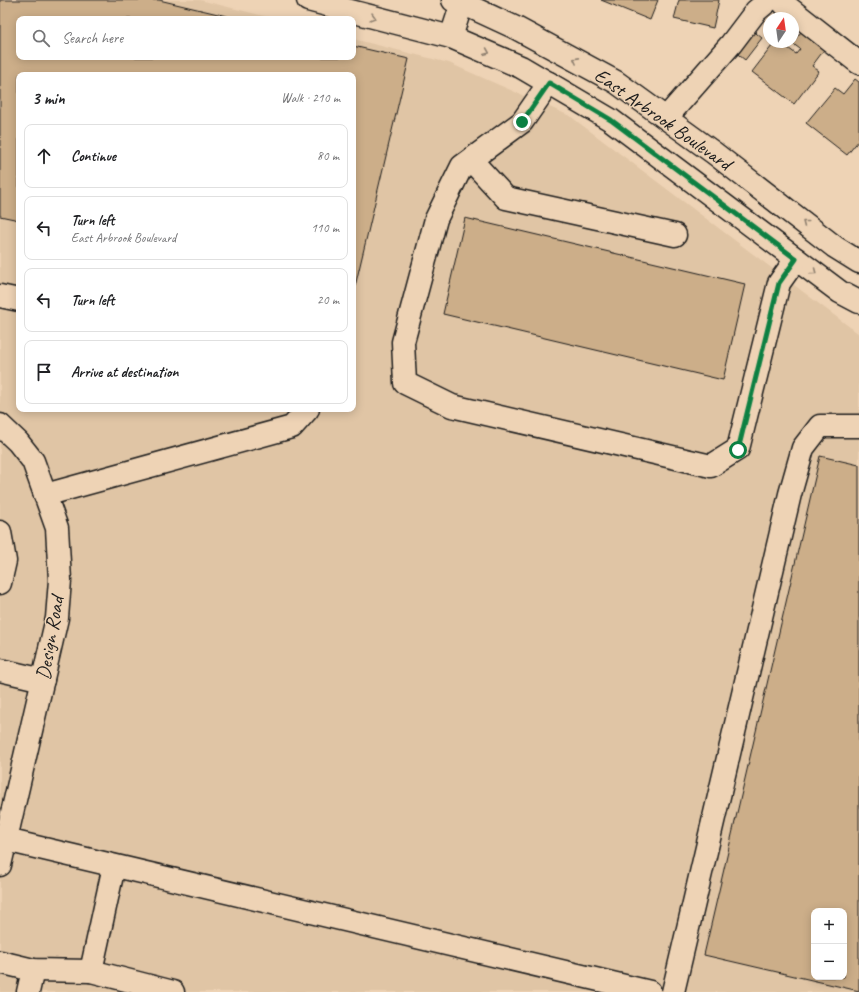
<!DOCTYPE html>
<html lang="en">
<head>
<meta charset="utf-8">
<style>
  body { margin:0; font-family:Caveat,sans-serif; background:#f2f2f2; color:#202124 }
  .controls { position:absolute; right:12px; bottom:12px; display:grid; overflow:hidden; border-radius:8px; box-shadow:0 2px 10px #0003 }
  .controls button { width:36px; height:36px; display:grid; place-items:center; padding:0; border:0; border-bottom:1px solid #e0e0e0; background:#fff; color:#202124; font:20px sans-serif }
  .compass { position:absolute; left:763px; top:12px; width:36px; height:36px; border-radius:50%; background:#fff; box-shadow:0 2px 10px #0003; rotate:13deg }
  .stop { position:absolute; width:12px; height:12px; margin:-9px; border:3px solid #0b8043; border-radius:50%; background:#fff }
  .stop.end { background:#0b8043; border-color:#fff; box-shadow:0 1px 4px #0008 }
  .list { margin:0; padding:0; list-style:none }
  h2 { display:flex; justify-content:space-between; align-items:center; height:52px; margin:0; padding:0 16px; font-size:17px }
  h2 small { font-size:13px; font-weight:400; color:#757577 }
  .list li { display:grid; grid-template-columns:26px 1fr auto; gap:12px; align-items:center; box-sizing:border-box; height:64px; margin:0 8px 8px; padding:0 8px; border:1px solid #e0e0e0; border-radius:8px }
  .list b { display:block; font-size:15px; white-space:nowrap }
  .list p { margin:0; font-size:13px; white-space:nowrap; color:#757577 }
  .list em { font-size:13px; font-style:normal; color:#757577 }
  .icon { flex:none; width:22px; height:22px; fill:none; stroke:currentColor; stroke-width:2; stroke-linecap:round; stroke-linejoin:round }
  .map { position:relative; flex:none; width:859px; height:992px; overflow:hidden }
  .search { position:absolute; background:#fff; box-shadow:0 2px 10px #0003; left:16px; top:16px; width:340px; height:44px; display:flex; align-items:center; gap:10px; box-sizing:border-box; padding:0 14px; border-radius:8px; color:#757577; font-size:15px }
  .panel { position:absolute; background:#fff; box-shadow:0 2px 10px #0003; left:16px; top:72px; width:340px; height:340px; border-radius:8px }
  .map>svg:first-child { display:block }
  .built { fill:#e0c5a5; fill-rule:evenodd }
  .building { fill:#ccae89; stroke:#1c1c1c; fill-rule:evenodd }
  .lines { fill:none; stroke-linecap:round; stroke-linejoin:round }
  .minor-casing { stroke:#1c1c1c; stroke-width:25 }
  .minor { stroke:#eed3b5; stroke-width:22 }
  .oneway { stroke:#908170 }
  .route { stroke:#0b8043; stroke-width:5 }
  .labels { text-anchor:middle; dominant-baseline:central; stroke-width:3; stroke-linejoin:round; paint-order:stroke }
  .street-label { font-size:20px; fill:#1c1c1c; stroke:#eed3b5 }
</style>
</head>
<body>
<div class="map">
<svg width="859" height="992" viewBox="0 0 859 992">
  <rect width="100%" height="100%" fill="#eed3b5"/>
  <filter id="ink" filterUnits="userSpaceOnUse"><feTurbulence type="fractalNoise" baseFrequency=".025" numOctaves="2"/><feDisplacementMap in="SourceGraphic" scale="8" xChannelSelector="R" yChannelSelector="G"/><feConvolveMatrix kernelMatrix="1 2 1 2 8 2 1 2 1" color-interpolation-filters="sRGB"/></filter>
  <g filter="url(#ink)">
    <path class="built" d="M 0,0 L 200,0 L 276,19 L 19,19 L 19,57 L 353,57 L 353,39 L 449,63 L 570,116 L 859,334 L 859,992 L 0,992 ZM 19,75 L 353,75 L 353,409 L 19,409 ZM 814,911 L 844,911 L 844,977 L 814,977 Z"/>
    <g class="building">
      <polygon points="0,0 159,0 239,19 19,19 19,57 353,57 353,46 409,59 353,295 353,75 19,75 19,220 0,216"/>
      <polygon points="601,0 658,0 650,20"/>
      <polygon points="679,0 719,0 713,28 674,19"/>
      <polygon points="751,29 762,38 745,60 734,51"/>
      <polygon points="801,32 824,50 812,66 819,71 794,104 752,72 775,42 780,42 796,54 800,49 792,43"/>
      <polygon points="855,79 859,82 859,140 847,155 806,123 835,88 843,94"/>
      <polygon points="465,218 745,284 723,380 443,314"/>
      <path d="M 820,456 L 859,465 L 859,991 L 704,955 ZM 814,911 L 844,911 L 844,977 L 814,977 Z"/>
    </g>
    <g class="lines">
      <defs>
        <g id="minor">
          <polyline points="308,0 451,37 521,67 611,120 840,292 859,302"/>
          <polyline points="453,0 462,3 516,28 616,82 714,153 835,247 859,262"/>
          <polyline points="781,0 785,5 859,63"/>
          <polyline points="451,37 463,0"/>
          <polyline points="549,83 522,122 462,166 436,219 403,342 405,383 452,406 711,466 738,449 779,283 796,259"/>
          <polyline points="666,118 731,44 756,11 769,0"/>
          <polyline points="471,160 506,198 675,235"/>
          <polyline points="0,296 19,300"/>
          <polyline points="0,425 18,442 33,461 57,528 60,580 57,618 0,865"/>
          <polyline points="45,495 292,427 308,409"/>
          <polyline points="0,532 5,561 0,583"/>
          <polyline points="0,670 43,680"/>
          <polyline points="6,840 650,992"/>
          <polyline points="0,962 33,970 91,971 173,992"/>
          <polyline points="91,971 114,866"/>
          <polyline points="28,992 33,970"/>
          <polyline points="673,992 790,494 803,448 820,426 859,426"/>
        </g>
      </defs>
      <use href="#minor" class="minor-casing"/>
      <use href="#minor" class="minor"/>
    </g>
    <defs><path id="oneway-chevron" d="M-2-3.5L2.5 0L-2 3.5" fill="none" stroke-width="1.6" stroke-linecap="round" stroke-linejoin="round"/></defs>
    <g class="oneway">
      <use href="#oneway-chevron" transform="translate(373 17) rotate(15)"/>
      <use href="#oneway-chevron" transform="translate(487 52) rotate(23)"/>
      <use href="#oneway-chevron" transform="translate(576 60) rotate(-152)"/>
      <use href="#oneway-chevron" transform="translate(805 223) rotate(-142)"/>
      <use href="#oneway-chevron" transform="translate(814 272) rotate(37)"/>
    </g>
  </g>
  <g class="lines" filter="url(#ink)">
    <polyline class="route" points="522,122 549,83 611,120 796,259 779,283 738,450"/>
  </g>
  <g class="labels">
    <g class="street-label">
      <text transform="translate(663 119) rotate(35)">East Arbrook Boulevard</text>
      <text transform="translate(50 638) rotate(-80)">Design Road</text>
    </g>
  </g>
</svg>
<div class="controls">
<button>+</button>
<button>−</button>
</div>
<svg class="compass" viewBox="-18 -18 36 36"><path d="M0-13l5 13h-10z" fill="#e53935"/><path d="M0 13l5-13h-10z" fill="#757577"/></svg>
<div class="stop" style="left:738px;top:450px"></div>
<div class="stop end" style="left:522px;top:122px"></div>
<div class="search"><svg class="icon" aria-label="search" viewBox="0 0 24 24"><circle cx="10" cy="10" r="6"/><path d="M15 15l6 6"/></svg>Search here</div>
<section class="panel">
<h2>3 min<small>Walk · 210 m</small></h2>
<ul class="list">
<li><svg class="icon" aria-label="ahead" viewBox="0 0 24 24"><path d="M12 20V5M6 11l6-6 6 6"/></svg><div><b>Continue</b></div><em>80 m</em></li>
<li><svg class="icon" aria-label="left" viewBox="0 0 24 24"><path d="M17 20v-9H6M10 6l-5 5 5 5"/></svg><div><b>Turn left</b><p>East Arbrook Boulevard</p></div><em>110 m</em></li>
<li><svg class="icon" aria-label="left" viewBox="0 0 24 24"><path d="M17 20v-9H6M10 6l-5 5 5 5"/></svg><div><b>Turn left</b></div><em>20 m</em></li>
<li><svg class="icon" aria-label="arrive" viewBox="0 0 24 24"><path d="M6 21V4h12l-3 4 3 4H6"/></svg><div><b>Arrive at destination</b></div></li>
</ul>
</section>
</div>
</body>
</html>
